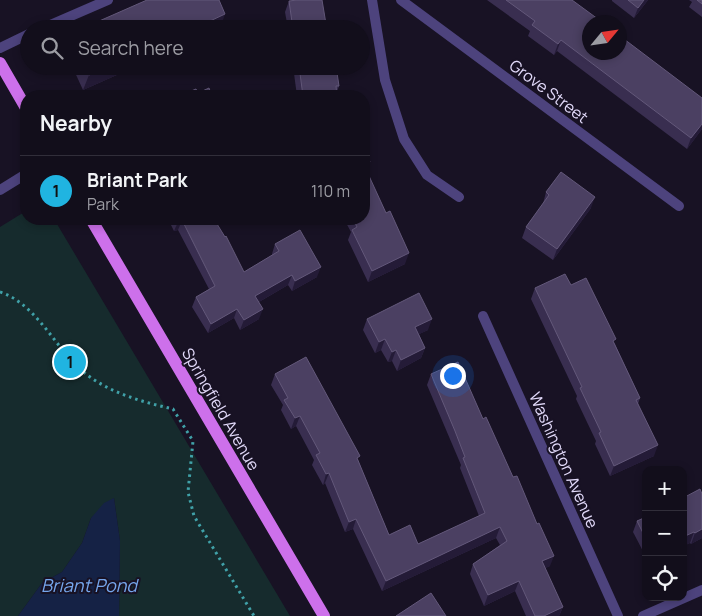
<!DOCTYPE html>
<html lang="en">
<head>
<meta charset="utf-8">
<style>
  body { margin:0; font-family:Manrope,sans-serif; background:#1b1724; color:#f1f3f6 }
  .controls { position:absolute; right:15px; bottom:15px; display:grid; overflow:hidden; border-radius:10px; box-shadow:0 2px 8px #0003 }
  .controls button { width:45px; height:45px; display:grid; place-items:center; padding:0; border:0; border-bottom:1px solid #312e3a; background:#120e1b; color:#f1f3f6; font:25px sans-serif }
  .compass { position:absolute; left:582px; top:15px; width:45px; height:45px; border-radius:50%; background:#120e1b; box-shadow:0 2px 8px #0003; rotate:61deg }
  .you { position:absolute; left:452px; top:375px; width:18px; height:18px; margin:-12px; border:4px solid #fff; border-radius:50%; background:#1a73e8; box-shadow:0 0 0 8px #1a73e833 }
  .badge { display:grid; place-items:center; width:32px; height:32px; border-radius:50%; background:#20b4e1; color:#111; font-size:16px; font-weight:700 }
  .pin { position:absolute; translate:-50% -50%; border:2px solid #fff; box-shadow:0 1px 5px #0006 }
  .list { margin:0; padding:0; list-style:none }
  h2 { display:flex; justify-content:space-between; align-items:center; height:65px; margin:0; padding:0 20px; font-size:21px }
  h2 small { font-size:16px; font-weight:400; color:#9c9ca3 }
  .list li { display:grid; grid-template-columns:32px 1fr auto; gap:15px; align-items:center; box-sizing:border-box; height:70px; padding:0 20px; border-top:1px solid #312e3a }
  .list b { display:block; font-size:19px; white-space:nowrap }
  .list p { margin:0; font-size:16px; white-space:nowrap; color:#9c9ca3 }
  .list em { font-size:16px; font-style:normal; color:#9c9ca3 }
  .icon { flex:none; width:28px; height:28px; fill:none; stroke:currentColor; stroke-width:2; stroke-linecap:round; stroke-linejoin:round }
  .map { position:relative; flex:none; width:702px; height:616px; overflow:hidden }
  .search { position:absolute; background:#120e1b; box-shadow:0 2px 8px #0003; left:20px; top:20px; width:350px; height:55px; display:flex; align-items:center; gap:12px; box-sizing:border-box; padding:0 18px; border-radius:28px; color:#9c9ca3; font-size:19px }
  .panel { position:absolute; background:#120e1b; box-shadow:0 2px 8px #0003; left:20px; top:90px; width:350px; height:135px; border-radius:20px }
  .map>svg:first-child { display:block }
  .green { fill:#162b2d }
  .water { fill:#152245 }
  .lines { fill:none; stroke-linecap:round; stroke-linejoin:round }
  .path { stroke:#40a1a8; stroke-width:3; stroke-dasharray:2.5 4; stroke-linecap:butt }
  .street { stroke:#4d437d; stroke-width:10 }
  .primary { stroke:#cd70eb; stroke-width:12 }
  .wall { fill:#392e50 }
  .shaded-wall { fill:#241b37 }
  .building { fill:#4b4062; stroke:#63587a }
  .labels { text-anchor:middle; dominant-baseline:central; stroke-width:4; stroke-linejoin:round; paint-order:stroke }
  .street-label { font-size:16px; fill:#e2dafa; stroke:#181224 }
  .water-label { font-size:18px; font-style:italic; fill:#76a6ec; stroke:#181224 }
</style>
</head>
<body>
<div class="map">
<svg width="702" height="616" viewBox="0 0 702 616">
  <rect width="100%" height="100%" fill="#181224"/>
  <polygon class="green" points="26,211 26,219 54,219 290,616 119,616 120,541 114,498 91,518 82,543 62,572 42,583 18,616 0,616 0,227"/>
  <polygon class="water" points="114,498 120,541 119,616 18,616 42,583 62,572 82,543 91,518 104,503"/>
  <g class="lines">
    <path class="path" d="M 0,292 C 33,303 51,339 74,363 C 99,390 138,401 173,409 L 193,441 L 188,492 L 194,516 L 254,616"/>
    <g class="street">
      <polyline points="372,0 385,80 404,139 427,175 459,197"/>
      <polyline points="401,0 679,206"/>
      <polyline points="41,29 108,0"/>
      <polyline points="0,48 29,34"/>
      <polyline points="0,190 26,174"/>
      <polyline points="483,316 618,616"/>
      <polyline points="643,616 702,590"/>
    </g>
    <g class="primary">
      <polyline points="0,63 26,108"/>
      <polyline points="91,219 324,616"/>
    </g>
  </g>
  <g class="wall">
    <polygon points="487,0 572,0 702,129 687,149 557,51 554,55 528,36 530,31"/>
    <polygon points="612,0 648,0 634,18 612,1"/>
    <polygon points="689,0 702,0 702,17 689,7 692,2"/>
    <polygon points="289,1 326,24 333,29 288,29 285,12"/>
    <polygon points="72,66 137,66 83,90"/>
    <polygon points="293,66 336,66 339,86 337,92 337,96 297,96"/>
    <polygon points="364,149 370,162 367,171 405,264 368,282 348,240 351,232 344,219 364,219"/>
    <polygon points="546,192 591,208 553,260 522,238 526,227 543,204"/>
    <polygon points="168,219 214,219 244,272 272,255 272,254 275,244 317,277 292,291 288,285 259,302 259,319 240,330 234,318 208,333 192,307 196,297 209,289 178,230 174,231"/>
    <polygon points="571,285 615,344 640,398 638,404 654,456 610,476 595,444 596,441 576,399 577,396 531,299 535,288"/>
    <polygon points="367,319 428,330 419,334 425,348 421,358 397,371 392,361 388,362 381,350 375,353 363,330"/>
    <polygon points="275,374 358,460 389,535 418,544 479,516 460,468 461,465 427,385 431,374 550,566 545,568 563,607 559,616 526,616 515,591 484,606 470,574 473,564 500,545 496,538 382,591 353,529 345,532 325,483 323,485 312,465 314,460 296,426 291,429 281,410 283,405 271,385"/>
    <polygon points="683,498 702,538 691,544 690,543 683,546"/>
    <polygon points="646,517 646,557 633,532 637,521"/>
  </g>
  <g class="shaded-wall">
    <polygon points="644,0 648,0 634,18 638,8"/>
    <polygon points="225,14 220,29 193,29"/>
    <polygon points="561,40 557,51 554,55 558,44"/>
    <polygon points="108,66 137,66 83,90 89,75"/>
    <polygon points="702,124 702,129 687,149 691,138"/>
    <polygon points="370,162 366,173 364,165"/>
    <polygon points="595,197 591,208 553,260 557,249"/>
    <polygon points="182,220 178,230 174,231 178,222"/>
    <polygon points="409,253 405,264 368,282 372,271"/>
    <polygon points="321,267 317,277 292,291 295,281"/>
    <polygon points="292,275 288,285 252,306 255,296"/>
    <polygon points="237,309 234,318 208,333 211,324"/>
    <polygon points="263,309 259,319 240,330 244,320"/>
    <polygon points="432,319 428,330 411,338 415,327"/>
    <polygon points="385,339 381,350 375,353 379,342"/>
    <polygon points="425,348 421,358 397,371 401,360"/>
    <polygon points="396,350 392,361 388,362 392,352"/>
    <polygon points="300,416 296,426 291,429 295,418"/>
    <polygon points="658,445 654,456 610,476 614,466"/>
    <polygon points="329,473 325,483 323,485 326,474"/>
    <polygon points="356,519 353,529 345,532 349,522"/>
    <polygon points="500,527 496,538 382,591 386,581"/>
    <polygon points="702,529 702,538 691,544 695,533"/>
    <polygon points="694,532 690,543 683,546 683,537"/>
    <polygon points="554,556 550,566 538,572 542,561"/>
    <polygon points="519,581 515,591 484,606 488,595"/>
    <polygon points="563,607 559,616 544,616"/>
  </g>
  <g class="building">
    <polygon points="147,0 219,0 225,14 193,29 81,29"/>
    <polygon points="297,0 322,0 326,24 332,23 333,29 293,29 289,1"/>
    <polygon points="506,0 572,0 602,22 590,22 590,52 620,52 620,36 702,98 702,124 691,138 561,40 558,44 532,25 535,21"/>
    <polygon points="628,0 644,0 638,8"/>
    <polygon points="697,0 702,0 702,4"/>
    <polygon points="85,66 108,66 89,75"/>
    <polygon points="299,66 336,66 339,86 336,86 337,96 303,96"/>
    <polygon points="209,88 212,96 179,96 196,89 198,93"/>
    <polygon points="364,149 370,162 364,165 386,213 390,211 409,253 372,271 352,230 357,227 353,219 364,219"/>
    <polygon points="561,172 595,197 557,249 526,227 549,195 546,192"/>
    <polygon points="176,219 214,219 225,237 226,236 244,272 279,251 275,244 300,230 321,267 295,281 292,275 255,296 263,309 244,320 237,309 211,324 196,297 215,286 182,220 178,222"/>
    <polygon points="565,274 571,285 586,278 616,339 613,341 640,398 636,400 658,445 614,466 599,433 601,432 580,388 582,387 535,288"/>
    <polygon points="419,293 432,319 415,327 425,348 401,360 396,350 392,352 385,339 379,342 367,319"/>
    <polygon points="306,357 360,456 357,458 389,535 410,525 418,544 485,513 463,458 465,457 455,431 431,374 458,362 483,419 486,417 513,477 517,476 537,524 539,523 554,556 542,561 563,607 544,616 535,616 519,581 488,595 473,564 507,541 500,527 386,581 356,519 349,522 329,473 326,474 316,455 320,453 300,416 295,418 284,400 288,398 275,374"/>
    <polygon points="700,489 702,494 702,529 695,533 694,532 683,537 683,498"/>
    <polygon points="646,517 646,539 637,521"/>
    <polygon points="431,593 446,616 396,616"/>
  </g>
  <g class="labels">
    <g class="street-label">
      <text transform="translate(549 91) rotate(37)">Grove Street</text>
      <text transform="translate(221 409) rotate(60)">Springfield Avenue</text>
      <text transform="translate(564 460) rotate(66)">Washington Avenue</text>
    </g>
    <g class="water-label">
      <text x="89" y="585">Briant Pond</text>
    </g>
  </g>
</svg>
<div class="controls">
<button>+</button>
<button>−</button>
<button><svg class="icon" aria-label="locate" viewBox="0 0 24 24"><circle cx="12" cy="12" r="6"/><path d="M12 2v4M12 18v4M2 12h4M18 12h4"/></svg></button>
</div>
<svg class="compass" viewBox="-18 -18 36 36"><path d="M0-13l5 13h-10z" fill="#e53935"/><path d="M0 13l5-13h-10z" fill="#9c9ca3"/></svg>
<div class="you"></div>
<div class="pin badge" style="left:70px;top:362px">1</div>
<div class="search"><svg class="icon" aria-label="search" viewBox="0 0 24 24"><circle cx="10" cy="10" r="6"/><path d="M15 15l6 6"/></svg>Search here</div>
<section class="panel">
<h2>Nearby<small></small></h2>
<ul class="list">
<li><span class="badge">1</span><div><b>Briant Park</b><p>Park</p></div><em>110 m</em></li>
</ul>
</section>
</div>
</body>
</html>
